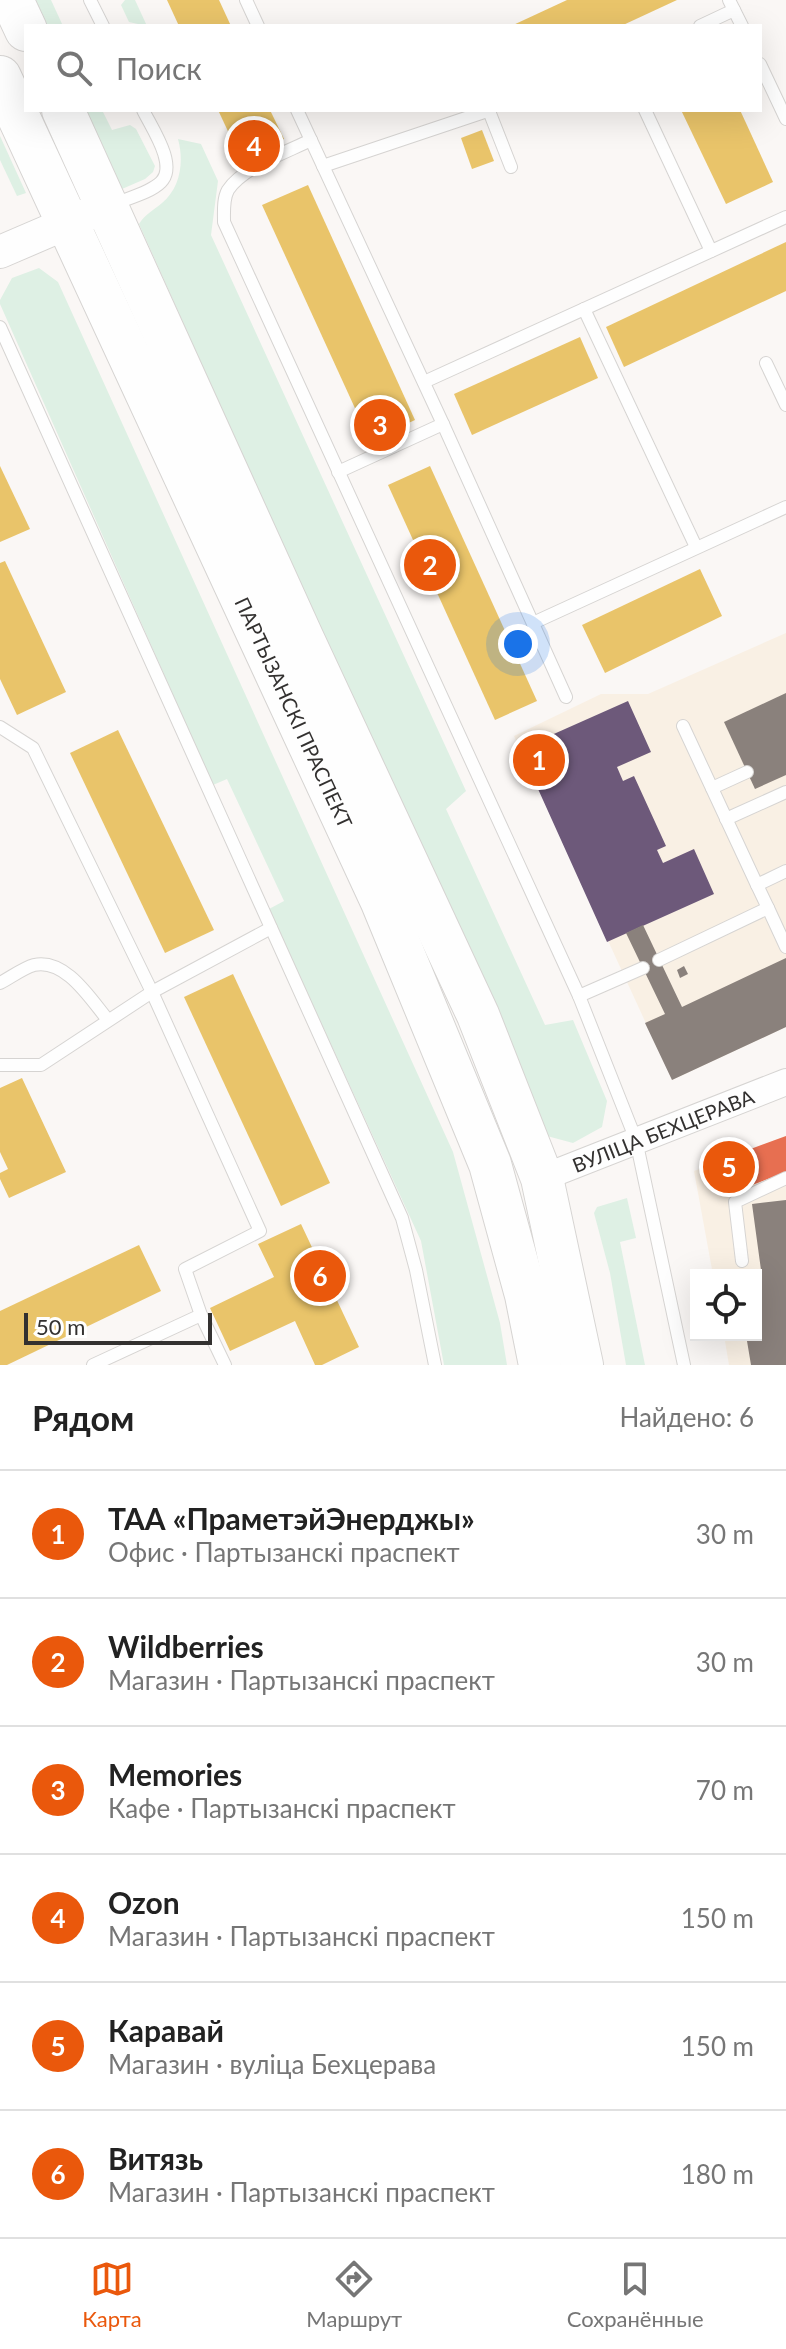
<!DOCTYPE html>
<html lang="ru">
<head>
<meta charset="utf-8">
<style>
  body { margin:0; font-family:Lato,sans-serif; background:#f6f6f6; color:#222 }
  .controls { position:absolute; right:24px; bottom:24px; display:grid; overflow:hidden; border-radius:0px; box-shadow:0 8px 32px #0002 }
  .controls button { width:72px; height:72px; display:grid; place-items:center; padding:0; border:0; border-bottom:2px solid #e0e0e0; background:#fff; color:#222; font:40px sans-serif }
  .scale { position:absolute; left:24px; bottom:20px; width:188px; box-sizing:border-box; padding-left:8px; border:4px solid #333130; border-top:0; font-size:22px; line-height:28px; white-space:nowrap; color:#333130; -webkit-text-stroke:6px #fff; paint-order:stroke }
  .you { position:absolute; left:518px; top:644px; width:28px; height:28px; margin:-20px; border:6px solid #fff; border-radius:50%; background:#1a73e8; box-shadow:0 0 0 12px #1a73e833 }
  .badge { display:grid; place-items:center; width:52px; height:52px; border-radius:50%; background:#ea580c; color:#fff; font-size:26px; font-weight:700 }
  .pin { position:absolute; translate:-50% -50%; border:4px solid #fff; box-shadow:0 2px 8px #0006 }
  .list { margin:0; padding:0; list-style:none }
  h2 { display:flex; justify-content:space-between; align-items:center; height:104px; margin:0; padding:0 32px; font-size:34px }
  h2 small { font-size:26px; font-weight:400; color:#767676 }
  .list li { display:grid; grid-template-columns:52px 1fr auto; gap:24px; align-items:center; box-sizing:border-box; height:128px; padding:0 32px; border-top:2px solid #e0e0e0 }
  .list b { display:block; font-size:30px; white-space:nowrap }
  .list p { margin:0; font-size:26px; white-space:nowrap; color:#767676 }
  .list em { font-size:26px; font-style:normal; color:#767676 }
  .icon { flex:none; width:44px; height:44px; fill:none; stroke:currentColor; stroke-width:2; stroke-linecap:round; stroke-linejoin:round }
  .map { position:relative; flex:none; width:786px; height:1365px; overflow:hidden }
  .search { position:absolute; background:#fff; box-shadow:0 8px 32px #0002; left:24px; right:24px; top:24px; height:88px; display:flex; align-items:center; gap:20px; box-sizing:border-box; padding:0 28px; border-radius:0px; color:#767676; font-size:30px }
  .sheet { height:872px; background:#fff }
  nav { display:flex; justify-content:space-around; align-items:center; box-sizing:border-box; height:112px; border-top:2px solid #e0e0e0; background:#fff; font-size:22px; color:#767676 }
  nav a { display:grid; justify-items:center; gap:4px }
  nav .on { color:#ea580c }
  .map>svg:first-child { display:block }
  .industrial { fill:#f9f0e4 }
  .green { fill:#def0e4 }
  .homes { fill:#e9c46a }
  .shops { fill:#e76f51 }
  .offices { fill:#6d597a }
  .industry { fill:#8a817c }
  .lines { fill:none; stroke-linecap:round; stroke-linejoin:round }
  .service-casing { stroke:#d6d4d2; stroke-width:14 }
  .minor-casing { stroke:#d6d4d2; stroke-width:28 }
  .tertiary-casing { stroke:#d6d4d2; stroke-width:34 }
  .primary-casing { stroke:#d6d4d2; stroke-width:44 }
  .service { stroke:#fefefe; stroke-width:12 }
  .minor { stroke:#fefefe; stroke-width:26 }
  .tertiary { stroke:#fefefe; stroke-width:32 }
  .primary { stroke:#fefefe; stroke-width:42 }
  .labels { text-anchor:middle; dominant-baseline:central; stroke-width:8; stroke-linejoin:round; paint-order:stroke }
  .street-label { font-size:20px; fill:#333130; stroke:#fff }
</style>
</head>
<body>
<div class="map">
<svg width="786" height="1365" viewBox="0 0 786 1365">
  <rect width="100%" height="100%" fill="#faf7f5"/>
  <g class="industrial">
    <polygon points="786,633 786,1027 672,1080 514,736 601,694 648,694"/>
    <polygon points="786,1136 786,1365 729,1365 724,1335 756,1335 756,1275 713,1275 694,1171"/>
  </g>
  <g class="green">
    <polygon points="35,0 51,0 63,26 47,26"/>
    <polygon points="125,0 135,0 147,26 129,22 121,5"/>
    <polygon points="86,110 102,110 112,130 130,125 136,129 155,166 153,172 145,179 122,189"/>
    <polygon points="0,136 26,193 17,196 0,160"/>
    <path d="M 178,139 L 201,144 L 218,181 L 211,235 L 466,791 L 446,809 L 545,1025 L 573,1020 L 607,1101 L 602,1127 L 573,1143 L 547,1136 L 139,224 C 146,213 153,211 162,203 C 181,187 184,161 178,139 Z"/>
    <polygon points="39,268 58,282 453,1152 500,1323 507,1365 444,1365 421,1241 269,909 284,901 227,779 213,785 0,304 0,300 12,278"/>
    <polygon points="627,1198 636,1238 620,1242 645,1365 626,1365 610,1273 594,1213 597,1207"/>
  </g>
  <g class="homes">
    <polygon points="167,0 219,0 231,26 179,26"/>
    <polygon points="567,0 677,0 621,26 511,26"/>
    <polygon points="218,110 270,110 284,139 241,159"/>
    <polygon points="681,110 740,110 773,182 726,204"/>
    <polygon points="482,130 494,161 472,169 461,138"/>
    <polygon points="308,185 415,420 370,441 262,205"/>
    <polygon points="786,242 786,291 624,367 606,327"/>
    <polygon points="580,337 598,378 472,435 454,394"/>
    <polygon points="0,466 30,529 0,542"/>
    <polygon points="430,466 537,701 495,720 388,485"/>
    <polygon points="5,561 66,692 17,715 0,679 0,563"/>
    <polygon points="700,569 722,616 605,673 582,625"/>
    <polygon points="118,730 214,930 165,953 70,753"/>
    <polygon points="233,974 330,1183 281,1206 184,997"/>
    <polygon points="22,1078 66,1172 9,1198 0,1179 0,1173 8,1169 0,1152 0,1088"/>
    <polygon points="301,1224 359,1347 322,1365 315,1365 295,1321 230,1351 210,1308 274,1277 258,1244"/>
    <polygon points="139,1245 161,1291 7,1365 0,1365 0,1311"/>
  </g>
  <polygon class="shops" points="786,1136 786,1172 734,1192 721,1160"/>
  <polygon class="offices" points="628,701 651,752 617,767 623,781 634,776 666,846 657,850 663,863 694,849 714,894 607,942 520,749"/>
  <g class="industry">
    <polygon points="786,693 786,775 755,789 724,722"/>
    <polygon points="643,925 682,1007 786,958 786,1027 672,1080 645,1023 665,1014 626,933"/>
    <polygon points="684,966 688,974 680,978 677,970"/>
    <polygon points="786,1200 786,1365 751,1365 746,1335 756,1335 756,1275 740,1275 740,1273 761,1270 752,1204"/>
  </g>
  <g class="lines">
    <defs>
      <g id="service">
        <polyline points="90,0 103,26"/>
        <polyline points="246,0 258,26"/>
        <polyline points="729,0 742,26"/>
        <polyline points="700,26 734,10"/>
        <polyline points="760,64 786,119"/>
        <polyline points="297,110 443,424 566,697"/>
        <polyline points="645,110 711,251"/>
        <polyline points="489,111 511,167"/>
        <path d="M 311,140 C 287,152 243,167 228,190 C 223,199 224,211 224,222 L 579,996 L 636,1140 L 684,1365"/>
        <polyline points="323,166 490,110"/>
        <path d="M 114,204 C 128,198 150,193 161,182 C 178,165 151,127 143,110"/>
        <polyline points="584,309 696,547"/>
        <polyline points="0,327 402,1218 416,1270 435,1365"/>
        <polyline points="766,363 786,405"/>
        <polyline points="424,382 786,217"/>
        <polyline points="338,472 443,424"/>
        <polyline points="533,623 786,507"/>
        <polyline points="683,726 757,885"/>
        <polyline points="0,727 33,748 152,992 260,1231 185,1269 201,1315"/>
        <polyline points="712,788 747,772"/>
        <polyline points="726,819 786,792"/>
        <polyline points="768,908 786,947"/>
        <polyline points="659,960 768,908 757,885 786,871"/>
        <path d="M 0,983 C 10,978 23,968 34,965 C 66,958 91,1000 108,1020"/>
        <polyline points="579,996 643,968"/>
        <polyline points="0,1065 41,1065 152,992 271,928"/>
        <polyline points="742,1261 735,1202 786,1178"/>
        <polyline points="93,1365 201,1315 225,1365"/>
      </g>
      <g id="minor">
        <path id="s1" d="M 542,1178 L 786,1082"/>
      </g>
      <polyline id="tertiary" points="0,252 86,215"/>
      <g id="primary">
        <polyline points="12,0 26,30"/>
        <path id="s2" d="M 0,77 L 382,902 L 490,1164 L 526,1295 L 540,1365"/>
        <polyline points="63,110 302,637 478,1015 542,1178 582,1365"/>
      </g>
    </defs>
    <use href="#service" class="service-casing"/>
    <use href="#minor" class="minor-casing"/>
    <use href="#tertiary" class="tertiary-casing"/>
    <use href="#primary" class="primary-casing"/>
    <use href="#service" class="service"/>
    <use href="#minor" class="minor"/>
    <use href="#tertiary" class="tertiary"/>
    <use href="#primary" class="primary"/>
  </g>
  <g class="labels">
    <g class="street-label">
      <text stroke="none"><textPath href="#s2" startOffset="700">ПАРТЫЗАНСКІ ПРАСПЕКТ</textPath></text>
      <text stroke="none"><textPath href="#s1" startOffset="130">ВУЛІЦА БЕХЦЕРАВА</textPath></text>
    </g>
  </g>
</svg>
<div class="controls">
<button><svg class="icon" aria-label="locate" viewBox="0 0 24 24"><circle cx="12" cy="12" r="6"/><path d="M12 2v4M12 18v4M2 12h4M18 12h4"/></svg></button>
</div>
<div class="scale">50 m</div>
<div class="you"></div>
<div class="pin badge" style="left:539px;top:760px">1</div>
<div class="pin badge" style="left:430px;top:565px">2</div>
<div class="pin badge" style="left:380px;top:425px">3</div>
<div class="pin badge" style="left:254px;top:146px">4</div>
<div class="pin badge" style="left:729px;top:1167px">5</div>
<div class="pin badge" style="left:320px;top:1276px">6</div>
<div class="search"><svg class="icon" aria-label="search" viewBox="0 0 24 24"><circle cx="10" cy="10" r="6"/><path d="M15 15l6 6"/></svg>Поиск</div>
</div>
<section class="sheet">
<h2>Рядом<small>Найдено: 6</small></h2>
<ul class="list">
<li><span class="badge">1</span><div><b>ТАА «ПраметэйЭнерджы»</b><p>Офис · Партызанскі праспект</p></div><em>30 m</em></li>
<li><span class="badge">2</span><div><b>Wildberries</b><p>Магазин · Партызанскі праспект</p></div><em>30 m</em></li>
<li><span class="badge">3</span><div><b>Memories</b><p>Кафе · Партызанскі праспект</p></div><em>70 m</em></li>
<li><span class="badge">4</span><div><b>Ozon</b><p>Магазин · Партызанскі праспект</p></div><em>150 m</em></li>
<li><span class="badge">5</span><div><b>Каравай</b><p>Магазин · вуліца Бехцерава</p></div><em>150 m</em></li>
<li><span class="badge">6</span><div><b>Витязь</b><p>Магазин · Партызанскі праспект</p></div><em>180 m</em></li>
</ul>
</section>
<nav>
<a class="on"><svg class="icon" aria-label="map" viewBox="0 0 24 24"><path d="M3 6l6-2 6 2 6-2v14l-6 2-6-2-6 2zM9 4v14M15 6v14"/></svg>Карта</a>
<a><svg class="icon" aria-label="directions" viewBox="0 0 24 24"><path d="M12 3l9 9-9 9-9-9zM9 14v-3h6M13 9l2 2-2 2"/></svg>Маршрут</a>
<a><svg class="icon" aria-label="saved" viewBox="0 0 24 24"><path d="M7 4h10v16l-5-4-5 4z"/></svg>Сохранённые</a>
</nav>
</body>
</html>
